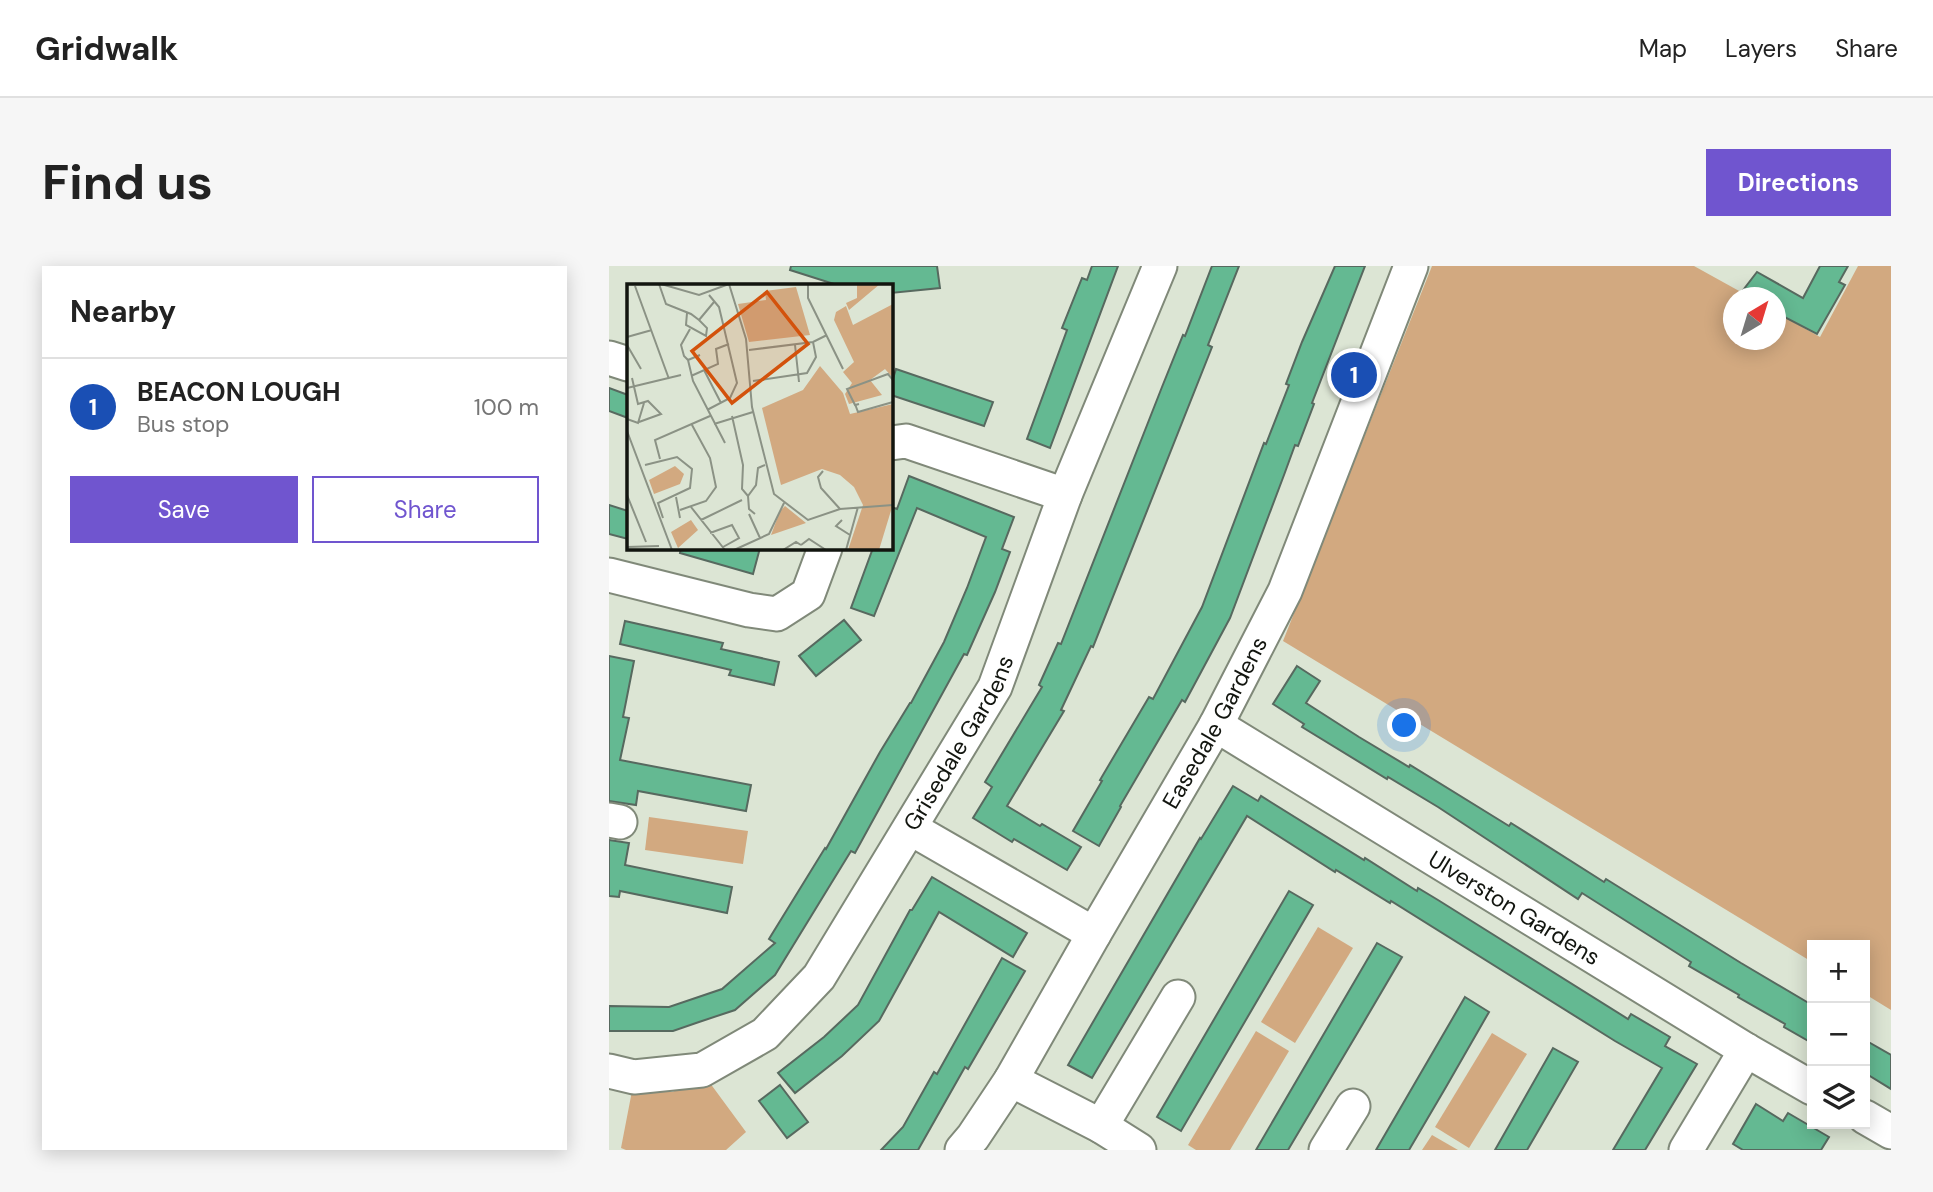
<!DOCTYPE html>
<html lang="en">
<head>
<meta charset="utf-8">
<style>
  body { margin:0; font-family:"DM Sans",sans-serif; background:#f6f6f6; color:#222 }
  .controls { position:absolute; right:21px; bottom:21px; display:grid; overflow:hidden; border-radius:0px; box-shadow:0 4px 18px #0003 }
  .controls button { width:63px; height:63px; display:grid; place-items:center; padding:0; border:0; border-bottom:2px solid #e0e0e0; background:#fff; color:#222; font:35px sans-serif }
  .compass { position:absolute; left:1114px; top:21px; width:63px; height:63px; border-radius:50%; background:#fff; box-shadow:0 4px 18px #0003; rotate:38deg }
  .you { position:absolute; left:796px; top:460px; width:24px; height:24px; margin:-18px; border:5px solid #fff; border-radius:50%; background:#1a73e8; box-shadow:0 0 0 10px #1a73e833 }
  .badge { display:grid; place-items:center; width:46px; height:46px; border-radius:50%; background:#7055cf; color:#fff; font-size:23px; font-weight:700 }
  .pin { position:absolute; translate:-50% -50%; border:4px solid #fff; box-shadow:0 2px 7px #0006 }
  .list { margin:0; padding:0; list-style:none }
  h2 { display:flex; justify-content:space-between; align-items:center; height:91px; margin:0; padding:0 28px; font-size:30px }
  h2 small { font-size:23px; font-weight:400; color:#767676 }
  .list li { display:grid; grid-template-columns:46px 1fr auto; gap:21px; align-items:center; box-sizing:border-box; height:98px; padding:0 28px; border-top:2px solid #e0e0e0 }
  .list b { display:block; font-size:26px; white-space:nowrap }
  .list p { margin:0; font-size:23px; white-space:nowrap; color:#767676 }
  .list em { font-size:23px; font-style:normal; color:#767676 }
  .actions { display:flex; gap:14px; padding:21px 28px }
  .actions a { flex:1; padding:16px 0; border:2px solid #7055cf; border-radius:0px; text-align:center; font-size:24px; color:#7055cf }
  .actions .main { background:#7055cf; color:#fff }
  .icon { flex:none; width:38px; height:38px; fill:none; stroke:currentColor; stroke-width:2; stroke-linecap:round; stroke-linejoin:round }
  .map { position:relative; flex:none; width:1282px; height:884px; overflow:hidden; border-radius:0px }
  header { display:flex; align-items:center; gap:42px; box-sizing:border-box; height:98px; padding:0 35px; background:#fff; border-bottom:2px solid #e0e0e0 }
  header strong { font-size:33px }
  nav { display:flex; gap:38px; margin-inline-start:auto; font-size:24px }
  .intro { display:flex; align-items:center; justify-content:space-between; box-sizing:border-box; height:168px; padding:0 42px }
  h1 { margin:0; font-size:49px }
  .button { padding:18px 32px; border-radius:0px; background:#7055cf; color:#fff; font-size:24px; font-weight:700 }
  main { display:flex; gap:42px; padding:0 42px }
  aside { flex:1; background:#fff; border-radius:0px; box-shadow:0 4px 18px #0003 }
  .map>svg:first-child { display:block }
  .green { fill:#d2a980 }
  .building { fill:#64b992; stroke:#57695f; stroke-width:2 }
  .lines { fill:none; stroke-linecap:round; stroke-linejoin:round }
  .minor-casing { stroke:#808979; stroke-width:37 }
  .minor { stroke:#fff; stroke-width:33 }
  .labels { text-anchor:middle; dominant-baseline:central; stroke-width:5; stroke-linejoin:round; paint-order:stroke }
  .street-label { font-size:23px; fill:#12150f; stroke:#fff }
  .inset-road { fill:none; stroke:#8b9285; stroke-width:2 }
  .view { fill:#d3520c; fill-opacity:0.15; stroke:#d3520c; stroke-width:3.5 }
  .inset-edge { fill:none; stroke:#12150f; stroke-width:3.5 }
</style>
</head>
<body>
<header>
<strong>Gridwalk</strong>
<nav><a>Map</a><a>Layers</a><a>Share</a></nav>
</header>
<div class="intro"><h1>Find us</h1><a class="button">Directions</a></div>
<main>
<aside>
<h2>Nearby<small></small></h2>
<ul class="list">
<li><span class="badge" style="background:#1a4fb4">1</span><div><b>BEACON LOUGH</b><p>Bus stop</p></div><em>100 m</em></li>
</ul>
<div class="actions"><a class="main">Save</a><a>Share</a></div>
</aside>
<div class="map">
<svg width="1282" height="884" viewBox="0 0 1282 884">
  <rect width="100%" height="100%" fill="#dce5d4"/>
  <g class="green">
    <polygon points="823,0 1085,0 1141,31 1125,32 1125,74 1167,74 1167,46 1211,71 1249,0 1282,0 1282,744 1256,728 1256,679 1203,679 1203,696 674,375"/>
    <polygon points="40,551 139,565 134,598 36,584"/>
    <polygon points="709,661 744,682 686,777 652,756"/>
    <polygon points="647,765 680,785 621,884 587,884 579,879"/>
    <polygon points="883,767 918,788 860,882 826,861"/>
    <polygon points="98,813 137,866 117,884 17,884 12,882 23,825 63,826"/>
    <polygon points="823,869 849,884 813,884"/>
  </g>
  <g class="building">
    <polygon points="182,0 328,0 331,22 282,27 282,19 228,19 181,4"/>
    <polygon points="483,0 509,0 441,182 418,173 458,64 453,62 473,12 478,14"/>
    <polygon points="603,0 630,0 599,79 603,81 484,381 482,380 452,444 455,445 398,540 431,560 433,558 472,581 458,604 405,573 403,576 364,552 383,521 376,516 433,421 430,419 449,377 452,378 553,121 574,69 576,70"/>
    <polygon points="726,0 756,0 703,137 705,138 689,180 686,179 675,209 621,352 576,436 573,434 511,540 512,541 490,580 464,565 493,515 491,514 540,431 544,433 593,341 655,177 657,178 680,119 677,118 693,76"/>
    <polygon points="1211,0 1239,0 1230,16 1236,19 1208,68 1166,46 1166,32 1128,32 1148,6 1194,32"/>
    <polygon points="287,103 384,136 375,160 282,129 282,119"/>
    <polygon points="0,122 19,129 19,152 0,145"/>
    <polygon points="300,210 405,251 393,283 401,286 386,326 358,389 355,388 246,587 242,585 166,709 126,744 90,756 64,765 0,765 0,740 60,741 113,723 166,677 160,673 216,582 217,583 271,486 301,437 302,437 335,376 358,322 377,271 308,242 265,350 242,342 264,282 282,282 282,241 288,243"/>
    <polygon points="0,239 19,245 19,273 0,268"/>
    <polygon points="72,282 151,282 144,308 71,287"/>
    <polygon points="235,354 252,374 207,410 190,390"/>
    <polygon points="16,355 114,377 112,383 170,396 165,419 120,409 122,404 11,378"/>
    <polygon points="0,390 25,395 14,451 20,452 11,494 142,519 137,545 29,525 27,539 0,535"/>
    <polygon points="688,400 711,415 697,437 750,471 800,501 801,499 900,560 902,557 995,616 997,613 1132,697 1203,739 1203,777 1175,761 1176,758 1129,731 1130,729 1080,700 1082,696 973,627 969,633 829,541 779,511 778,513 693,461 695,458 664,438"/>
    <polygon points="624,520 649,535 652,530 755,594 756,592 808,625 809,622 829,634 1019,753 1022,748 1061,771 1056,780 1088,798 1036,884 1004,884 1053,802 1006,775 782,635 781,637 727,604 726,606 638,550 483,812 459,799 591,572 592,573"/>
    <polygon points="0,574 20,577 16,599 123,621 118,647 11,625 10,631 0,630"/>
    <polygon points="323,611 418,667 404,691 330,646 270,755 233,790 186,827 169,807 215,771 249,739 301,644 303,644"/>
    <polygon points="680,625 704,639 572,865 548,851"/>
    <polygon points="768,677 793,691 749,766 679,884 647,884"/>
    <polygon points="393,692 416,705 359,803 356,801 309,884 272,884 294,861 325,806 328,808"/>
    <polygon points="856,731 880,746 837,821 800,884 767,884"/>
    <polygon points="1256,774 1282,789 1282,823 1256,807"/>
    <polygon points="944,782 969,796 925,872 918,884 886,884"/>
    <polygon points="171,819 199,856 178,872 150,835"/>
    <polygon points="1147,838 1174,855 1179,847 1220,871 1212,884 1134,884 1124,878"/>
  </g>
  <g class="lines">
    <defs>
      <g id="minor">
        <polyline points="0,92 19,98"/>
        <polyline points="282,177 297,175 456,229"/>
        <polyline points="0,309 140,344 168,348 199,328 216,282"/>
        <path id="s1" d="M 607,459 L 1137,784 L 1203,822"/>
        <polyline points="0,554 11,556"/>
        <polyline points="301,562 485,668"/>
        <path id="s2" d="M 0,805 L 25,811 L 93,804 L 156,768 L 210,711 L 386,421 L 456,229 L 551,0"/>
        <polyline points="402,814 492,860 530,884"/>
        <polyline points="1256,851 1282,866"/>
        <polyline points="492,860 569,731"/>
        <path id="s3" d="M 353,884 L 364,871 L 402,814 L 485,668 L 607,459 L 676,325 L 802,0"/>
        <polyline points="717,884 744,840"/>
        <polyline points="1077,884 1137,784"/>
      </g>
    </defs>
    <use href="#minor" class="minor-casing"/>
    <use href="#minor" class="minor"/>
  </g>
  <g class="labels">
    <g class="street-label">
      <text stroke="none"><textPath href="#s3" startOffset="497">Easedale Gardens</textPath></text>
      <text stroke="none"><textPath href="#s2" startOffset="518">Grisedale Gardens</textPath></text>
      <text stroke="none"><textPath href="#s1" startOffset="350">Ulverston Gardens</textPath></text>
    </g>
  </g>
  <g transform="translate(18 18)">
    <rect width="266" height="266" fill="#dce5d4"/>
    <path d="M 230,0 L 253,0 L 222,26 L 219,19 L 230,14 ZM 169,3 L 183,51 L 122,58 L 111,20 L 139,16 L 138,7 ZM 266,20 L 266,94 L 258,85 L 243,96 L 255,111 L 222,120 L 218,110 L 225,99 L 216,88 L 227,78 L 207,36 L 209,28 L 219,22 L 226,41 ZM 193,82 L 216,109 L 223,130 L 266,120 L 266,220 L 252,266 L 221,266 L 236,221 L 227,203 L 213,191 L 195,185 L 154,201 L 135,124 L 176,106 ZM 48,182 L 57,190 L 53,200 L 27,210 L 22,196 ZM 158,222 L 179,239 L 144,251 L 153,227 ZM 64,236 L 71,246 L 51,264 L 44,248 Z" fill="#d2a980"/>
    <path class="inset-road" d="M 32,0 L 39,20 L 64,30 L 72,36 L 80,44 L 79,52 L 59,41 L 60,29M 34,0 L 72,11 L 102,0M 102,0 L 119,55 L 125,123 L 147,210 L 181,236 L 213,225 L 266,221M 181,0 L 181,14 L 216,85M 8,2 L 42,95M 72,36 L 87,18M 63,45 L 54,61 L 57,72 L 61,76 L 73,71M 0,53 L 25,46M 0,61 L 14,85M 168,61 L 172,98M 122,66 L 186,58 L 200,51M 61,76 L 66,97 L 98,159M 77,86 L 94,119M 64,92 L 91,80 L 89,65 L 102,60M 5,94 L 11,120 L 21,117 L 34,130 L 12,138M 126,97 L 180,89 L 189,73 L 186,58M 0,104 L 54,91M 228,120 L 231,128 L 266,118M 232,120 L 228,121 L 220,105 L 261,90 L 266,96M 80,126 L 103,114 L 110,99 L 92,23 L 82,11M 105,132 L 116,181 L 115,205 L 121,212M 0,135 L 11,139 L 17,119M 87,140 L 126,128M 0,147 L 45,266M 33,175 L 28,156 L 83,132M 18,181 L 50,173 L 65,185 L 63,204 L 31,219 L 36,234M 196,187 L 191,193 L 194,204 L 213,225M 0,211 L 19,258M 49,213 L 53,234M 64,223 L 98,266M 53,226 L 79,217 L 89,203 L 83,174 L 65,141M 122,230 L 133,254M 128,230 L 122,225 L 121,212 L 129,201 L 131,184 L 138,181M 74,236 L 115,216M 215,236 L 209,242 L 223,251M 83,249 L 105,241 L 112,254 L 96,263M 174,261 L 182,255 L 199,266M 0,263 L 32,262M 107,266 L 142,250 L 157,219M 156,266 L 169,258 L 174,261M 219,266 L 231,223"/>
    <path class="view" d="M 140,8 L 181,60 L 105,119 L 65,67 Z"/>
    <rect width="266" height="266" class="inset-edge"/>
  </g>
</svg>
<div class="controls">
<button>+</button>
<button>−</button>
<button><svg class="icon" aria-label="layers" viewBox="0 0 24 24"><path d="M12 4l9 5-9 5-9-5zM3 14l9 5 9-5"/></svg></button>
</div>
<svg class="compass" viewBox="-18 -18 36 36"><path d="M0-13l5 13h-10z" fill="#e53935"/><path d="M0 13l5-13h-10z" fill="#767676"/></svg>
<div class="you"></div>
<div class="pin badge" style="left:745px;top:109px;background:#1a4fb4">1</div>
</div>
</main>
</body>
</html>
